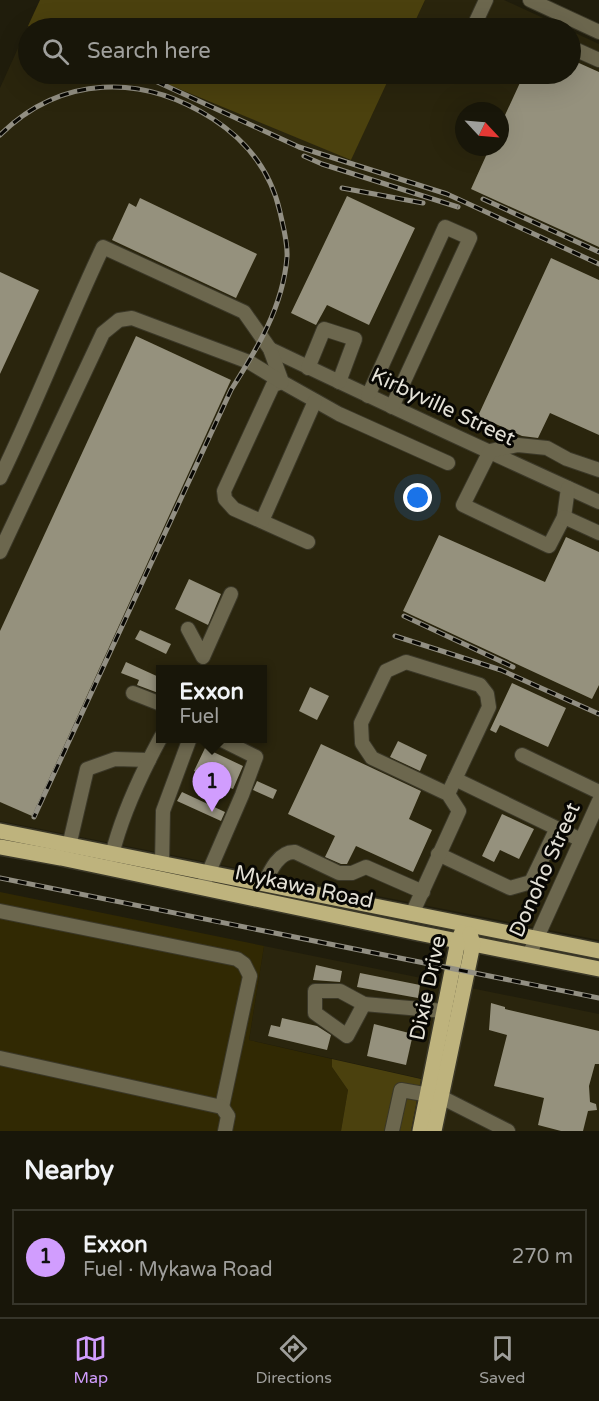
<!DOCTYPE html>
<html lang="en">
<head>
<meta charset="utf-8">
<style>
  body { margin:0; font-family:"Varela Round",sans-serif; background:#211f12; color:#f1f3f6 }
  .compass { position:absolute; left:455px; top:102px; width:54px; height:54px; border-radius:50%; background:#181609; box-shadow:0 6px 24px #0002; rotate:116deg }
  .you { position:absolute; left:418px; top:498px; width:21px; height:21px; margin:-15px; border:4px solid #fff; border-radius:50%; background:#1a73e8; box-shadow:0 0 0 9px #1a73e833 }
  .badge { display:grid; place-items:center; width:39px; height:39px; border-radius:50%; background:#d19dfe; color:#111; font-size:20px; font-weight:700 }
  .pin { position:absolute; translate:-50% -50px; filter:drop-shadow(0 2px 3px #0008) }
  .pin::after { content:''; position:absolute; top:32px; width:21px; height:18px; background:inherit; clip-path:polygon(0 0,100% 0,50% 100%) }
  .popup { position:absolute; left:156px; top:665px; width:111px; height:78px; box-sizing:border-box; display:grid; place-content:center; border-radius:0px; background:#181609; filter:drop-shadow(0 2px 4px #0005); font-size:20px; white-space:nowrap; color:#9f9f9c }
  .popup b { font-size:22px; color:#f1f3f6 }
  .popup::after { content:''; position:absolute; left:50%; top:100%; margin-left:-12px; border:12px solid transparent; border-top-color:#181609 }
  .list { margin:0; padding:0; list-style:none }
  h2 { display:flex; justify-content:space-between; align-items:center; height:78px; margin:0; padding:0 24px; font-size:26px }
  h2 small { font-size:20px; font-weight:400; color:#9f9f9c }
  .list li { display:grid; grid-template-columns:39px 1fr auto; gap:18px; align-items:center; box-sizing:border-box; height:96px; margin:0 12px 12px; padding:0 12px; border:2px solid #36352a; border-radius:0px }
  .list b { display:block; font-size:22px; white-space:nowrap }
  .list p { margin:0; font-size:20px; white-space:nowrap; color:#9f9f9c }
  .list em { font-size:20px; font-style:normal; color:#9f9f9c }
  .icon { flex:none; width:33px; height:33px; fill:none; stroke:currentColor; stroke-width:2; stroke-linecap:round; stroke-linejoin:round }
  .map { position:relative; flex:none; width:599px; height:1131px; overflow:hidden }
  .search { position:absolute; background:#181609; box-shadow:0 6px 24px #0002; left:18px; right:18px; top:18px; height:66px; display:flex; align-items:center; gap:15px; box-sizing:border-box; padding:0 21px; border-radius:33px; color:#9f9f9c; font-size:22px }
  .sheet { height:186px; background:#181609 }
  nav { display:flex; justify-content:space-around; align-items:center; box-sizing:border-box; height:84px; border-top:2px solid #36352a; background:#181609; font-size:16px; color:#9f9f9c }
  nav a { display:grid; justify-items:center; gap:3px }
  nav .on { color:#d19dfe }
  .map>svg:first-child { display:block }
  .built { fill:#2a250d; fill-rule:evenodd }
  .green { fill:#312903 }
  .forest { fill:#4b410e }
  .building { fill:#95917d }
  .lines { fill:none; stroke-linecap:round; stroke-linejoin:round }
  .minor-casing { stroke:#3b3828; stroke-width:16 }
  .major-casing { stroke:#3b3828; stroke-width:18 }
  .minor { stroke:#6c674e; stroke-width:14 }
  .major { stroke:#beb37d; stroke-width:15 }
  .rail-casing { stroke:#928f83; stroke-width:5 }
  .rail { stroke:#080703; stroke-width:3; stroke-dasharray:9; stroke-linecap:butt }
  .labels { text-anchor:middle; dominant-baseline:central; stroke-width:6; stroke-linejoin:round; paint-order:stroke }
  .street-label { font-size:21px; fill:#e4e1d7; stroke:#080703 }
</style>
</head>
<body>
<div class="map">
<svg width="599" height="1131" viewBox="0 0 599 1131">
  <rect width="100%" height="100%" fill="#201d0c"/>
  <g class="built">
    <polygon points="425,0 504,0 565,28 412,28"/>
    <path d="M 28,26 L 34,28 L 28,28 L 28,74 L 143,74 L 351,159 L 391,74 L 570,74 L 571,31 L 599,44 L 599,940 L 0,821 L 0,88 ZM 464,111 L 500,111 L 500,147 L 464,147 ZM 161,670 L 263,670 L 263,738 L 161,738 Z"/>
    <polygon points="264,946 599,1014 599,1131 442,1131 450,1085 249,1040"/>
  </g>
  <polygon class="green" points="0,892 264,946 249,1040 332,1059 332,1067 348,1090 341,1131 0,1131"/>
  <g class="forest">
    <polygon points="40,0 425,0 412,28 34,28 28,26"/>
    <polygon points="143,74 391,74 351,160"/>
    <polygon points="332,1059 421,1079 411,1131 341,1131 348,1090 332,1067"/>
  </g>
  <g class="building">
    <polygon points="570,59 599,72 599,247 471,189 490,147 500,147 500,126 524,74 570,74"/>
    <polygon points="347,196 415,228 369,325 327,305 316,325 291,313"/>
    <polygon points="140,198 257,254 236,298 112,240 129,203 136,207"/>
    <polygon points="551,258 599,280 599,435 550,413 538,438 522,436 478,416"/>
    <polygon points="0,272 39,290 0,374"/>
    <polygon points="136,336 231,380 32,816 0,802 0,631"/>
    <polygon points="439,535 545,582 566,537 599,552 599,685 592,699 403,611"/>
    <polygon points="189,579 221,594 208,625 175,609"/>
    <polygon points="140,630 171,644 166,654 135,639"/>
    <polygon points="126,662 161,678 161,694 137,685 139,680 121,673"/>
    <polygon points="512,683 566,708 548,747 500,725 496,733 490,730"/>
    <polygon points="310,687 329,696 317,720 299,711"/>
    <polygon points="398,741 427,755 420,771 390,757"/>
    <polygon points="321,744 421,791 409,819 432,830 413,872 356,846 347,864 341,864 325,857 335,836 288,814"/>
    <polygon points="205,748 243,766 233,789 207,779 208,777 194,771"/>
    <polygon points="257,781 277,790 273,799 253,790"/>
    <polygon points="182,792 225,812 221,821 177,801"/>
    <polygon points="502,814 534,829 519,859 500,850 494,862 482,856"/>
    <polygon points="316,965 342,971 340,982 313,980"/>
    <polygon points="360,973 420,985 418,998 357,987"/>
    <polygon points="491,1003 505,1007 505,1009 599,1031 599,1064 595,1064 589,1086 590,1102 596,1104 597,1110 588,1111 583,1131 561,1131 538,1125 544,1098 494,1086 507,1035 489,1030"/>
    <polygon points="282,1018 317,1026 331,1035 327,1050 268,1036 271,1025 280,1027"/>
    <polygon points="374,1024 413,1034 406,1065 367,1056"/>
  </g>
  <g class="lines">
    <defs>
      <g id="minor">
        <polyline points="530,0 599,32"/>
        <polyline points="473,28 486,0"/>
        <polyline points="570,47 599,60"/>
        <path d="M 270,349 C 379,401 489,452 599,502"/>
        <polyline points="308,368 324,329 355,339 339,382"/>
        <polyline points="282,382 273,385 224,491 225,499 234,509 308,542"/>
        <polyline points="368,396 445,227 470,238 392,407"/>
        <path d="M 0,478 C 37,402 67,323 103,247 L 244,312 L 270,349 L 282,382 L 339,414 L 448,463"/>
        <polyline points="568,488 564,517 549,546 463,505 490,451 518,445 547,448 567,459 599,470"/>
        <polyline points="564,517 599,533"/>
        <polyline points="262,521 315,401"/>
        <polyline points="0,552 103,333 119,320 132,318 249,362 282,382"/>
        <polyline points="188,629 203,657 231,594"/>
        <polyline points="133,693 161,704"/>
        <polyline points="522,755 599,792"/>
        <polyline points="455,779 581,840"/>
        <polyline points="69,846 87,769 115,759 149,760"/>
        <polyline points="438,854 510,888 531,882 556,830"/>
        <path d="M 112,855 C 122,814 141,774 161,737"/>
        <polyline points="162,864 163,811 190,738"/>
        <polyline points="204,883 242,795 256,757 218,738"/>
        <path d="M 264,884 C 270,871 279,851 295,852 L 339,873 L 352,873 L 366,867 L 423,892"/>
        <polyline points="0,911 237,959 244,964 250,976 222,1107"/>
        <polyline points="412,914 459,811 448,794 489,707 487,694 480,685 406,662 386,671 361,723 362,743 372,758 448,794"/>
        <polyline points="529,955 599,801"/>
        <polygon points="315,991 340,991 364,1004 347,1036 315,1013"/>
        <polyline points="364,1004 444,1011"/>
        <polyline points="0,1058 222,1107 228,1116 225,1131"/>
        <polyline points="392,1131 401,1090 441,1097 508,1131"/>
      </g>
      <g id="major">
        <polyline points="0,831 599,951"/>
        <polyline points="0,847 61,858 418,933 599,969"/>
        <polyline points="420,1131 458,941 462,932"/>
        <polyline points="434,1131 473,944 470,934"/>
      </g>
    </defs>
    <use href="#minor" class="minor-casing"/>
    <use href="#major" class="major-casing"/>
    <use href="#minor" class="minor"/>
    <use href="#major" class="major"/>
    <defs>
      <g id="rail">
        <polyline points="40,27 44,28"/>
        <polyline points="140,74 299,147 447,194 599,264"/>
        <path d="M 0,135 C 61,75 142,73 213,119 C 247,141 271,172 280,212 C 283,226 288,243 287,257 C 283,307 257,349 231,390 L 34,817"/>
        <polyline points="304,156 322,164 458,207"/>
        <polyline points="342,188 423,203"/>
        <polyline points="483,199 599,252"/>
        <polyline points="404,616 513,667"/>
        <polyline points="395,636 501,670 599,714"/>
        <polyline points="0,878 599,998"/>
      </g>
    </defs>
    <use href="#rail" class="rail-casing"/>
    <use href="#rail" class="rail"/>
  </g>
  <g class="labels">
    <g class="street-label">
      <text transform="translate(443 407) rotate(25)">Kirbyville Street</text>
      <text transform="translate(545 870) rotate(-66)">Donoho Street</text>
      <text transform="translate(304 887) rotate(12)">Mykawa Road</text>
      <text transform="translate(428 988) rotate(-78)">Dixie Drive</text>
    </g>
  </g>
</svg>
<svg class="compass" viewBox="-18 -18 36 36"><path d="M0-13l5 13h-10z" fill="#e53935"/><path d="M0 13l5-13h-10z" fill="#9f9f9c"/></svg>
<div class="you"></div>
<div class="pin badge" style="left:212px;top:812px">1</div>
<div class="popup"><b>Exxon</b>Fuel</div>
<div class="search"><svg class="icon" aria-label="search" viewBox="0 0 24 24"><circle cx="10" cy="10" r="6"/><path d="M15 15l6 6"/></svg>Search here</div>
</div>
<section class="sheet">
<h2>Nearby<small></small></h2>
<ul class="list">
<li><span class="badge">1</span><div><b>Exxon</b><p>Fuel · Mykawa Road</p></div><em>270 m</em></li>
</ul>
</section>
<nav>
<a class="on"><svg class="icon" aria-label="map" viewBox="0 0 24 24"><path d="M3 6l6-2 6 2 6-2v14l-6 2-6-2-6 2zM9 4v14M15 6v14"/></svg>Map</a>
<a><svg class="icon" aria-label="directions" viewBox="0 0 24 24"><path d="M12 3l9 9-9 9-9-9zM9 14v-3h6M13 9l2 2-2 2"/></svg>Directions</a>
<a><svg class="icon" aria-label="saved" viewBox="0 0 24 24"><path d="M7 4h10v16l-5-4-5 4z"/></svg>Saved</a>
</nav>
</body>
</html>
